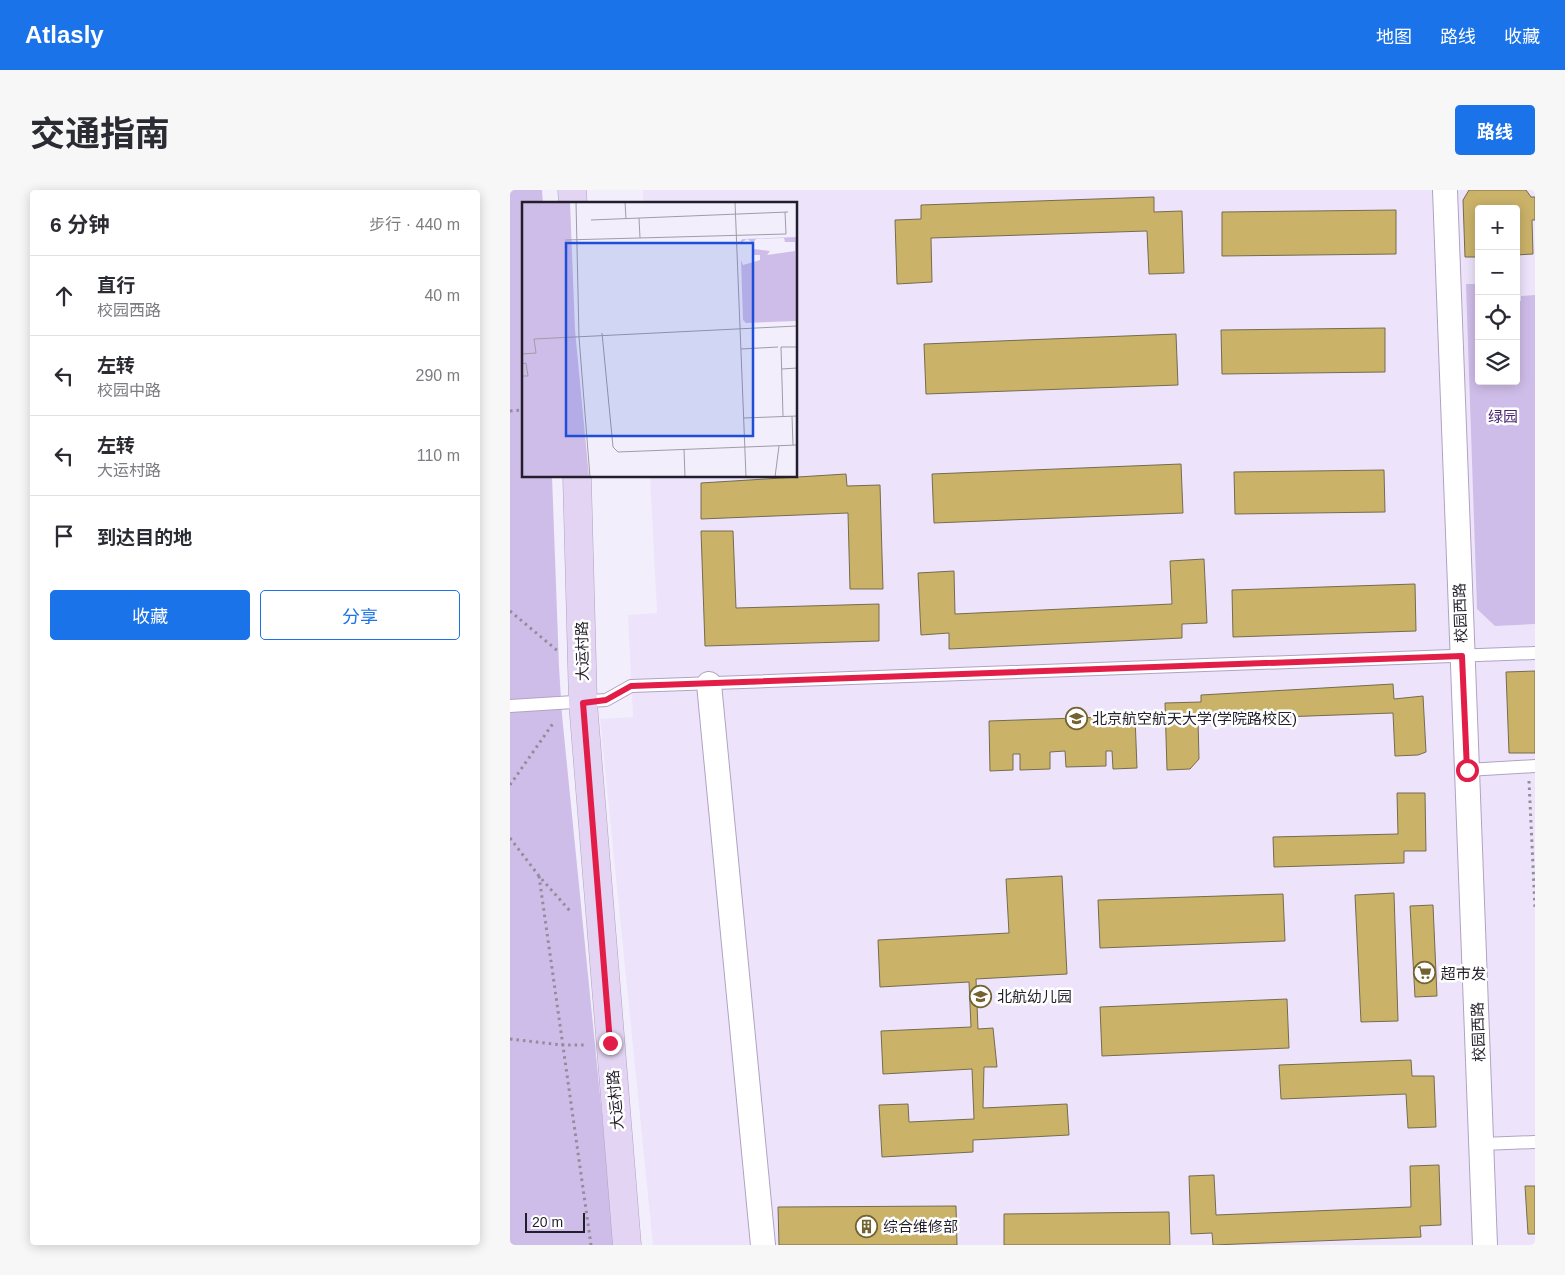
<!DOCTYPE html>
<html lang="zh">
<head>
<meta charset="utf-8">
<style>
  body { margin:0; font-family:Arial,"Noto Sans SC",sans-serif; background:#f7f7f7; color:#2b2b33 }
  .controls { position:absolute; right:15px; top:15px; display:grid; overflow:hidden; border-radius:5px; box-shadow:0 2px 12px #0003 }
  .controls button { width:45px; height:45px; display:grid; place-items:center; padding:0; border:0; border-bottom:1px solid #e1e1e2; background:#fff; color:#2b2b33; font:25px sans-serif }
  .scale { position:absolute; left:15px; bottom:12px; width:60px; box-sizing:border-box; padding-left:5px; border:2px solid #231f2a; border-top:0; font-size:14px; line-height:18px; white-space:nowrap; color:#231f2a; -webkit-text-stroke:4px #fff; paint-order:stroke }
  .stop { position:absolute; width:15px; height:15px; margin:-11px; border:4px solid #e11d48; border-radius:50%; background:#fff }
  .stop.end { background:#e11d48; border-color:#fff; box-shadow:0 1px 5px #0008 }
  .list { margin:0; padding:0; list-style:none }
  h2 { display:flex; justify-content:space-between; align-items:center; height:65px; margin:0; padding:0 20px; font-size:21px }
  h2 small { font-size:16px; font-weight:400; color:#7c7c81 }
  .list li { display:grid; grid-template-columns:32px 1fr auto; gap:15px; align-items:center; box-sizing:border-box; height:80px; padding:0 20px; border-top:1px solid #e1e1e2 }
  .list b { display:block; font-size:19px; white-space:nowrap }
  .list p { margin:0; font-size:16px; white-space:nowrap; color:#7c7c81 }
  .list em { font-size:16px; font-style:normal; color:#7c7c81 }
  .actions { display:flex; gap:10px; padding:15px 20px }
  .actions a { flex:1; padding:11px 0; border:1px solid #1a73e8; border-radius:5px; text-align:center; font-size:18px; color:#1a73e8 }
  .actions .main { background:#1a73e8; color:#fff }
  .icon { flex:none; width:28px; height:28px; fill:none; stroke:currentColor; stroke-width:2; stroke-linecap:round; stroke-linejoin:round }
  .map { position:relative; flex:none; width:1025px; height:1055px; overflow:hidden; border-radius:5px }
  header { display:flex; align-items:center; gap:30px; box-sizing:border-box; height:70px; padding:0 25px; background:#1a73e8; color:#fff }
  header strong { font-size:24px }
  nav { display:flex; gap:28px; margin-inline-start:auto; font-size:18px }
  .intro { display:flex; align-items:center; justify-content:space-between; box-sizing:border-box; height:120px; padding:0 30px }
  h1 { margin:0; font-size:35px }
  .button { padding:12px 22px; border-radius:5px; background:#1a73e8; color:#fff; font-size:18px; font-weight:700 }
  main { display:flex; gap:30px; padding:0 30px }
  aside { flex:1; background:#fff; border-radius:5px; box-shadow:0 2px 12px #0003 }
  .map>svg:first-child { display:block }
  .built { fill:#ede4fb; fill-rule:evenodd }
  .green { fill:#cfbde9 }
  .building { fill:#cab269; stroke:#766b4e }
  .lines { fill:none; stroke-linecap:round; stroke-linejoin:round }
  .lane-casing { stroke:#b0a3c2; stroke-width:14 }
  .street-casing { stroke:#b0a3c2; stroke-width:26 }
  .secondary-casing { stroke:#b0a3c2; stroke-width:29 }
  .path { stroke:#928d99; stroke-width:3; stroke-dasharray:2.5 4; stroke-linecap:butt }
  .lane { stroke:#fff; stroke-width:12 }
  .street { stroke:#fff; stroke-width:24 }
  .secondary { stroke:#e2d4f2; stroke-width:28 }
  .route { stroke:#e11d48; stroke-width:6 }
  .labels { text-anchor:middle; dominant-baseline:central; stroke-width:5; stroke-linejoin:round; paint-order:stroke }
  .park-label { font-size:15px; fill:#4a2470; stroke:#fff }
  .street-label { font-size:15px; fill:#231f2a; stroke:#fff }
  .poi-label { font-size:15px; fill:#231f2a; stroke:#fff; text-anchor:start }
  .inset-road { fill:none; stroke:#a09ba7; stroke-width:1 }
  .view { fill:#1d4ed8; fill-opacity:0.15; stroke:#1d4ed8; stroke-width:2.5 }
  .inset-edge { fill:none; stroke:#231f2a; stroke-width:2.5 }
</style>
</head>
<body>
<header>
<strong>Atlasly</strong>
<nav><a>地图</a><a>路线</a><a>收藏</a></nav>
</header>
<div class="intro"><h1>交通指南</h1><a class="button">路线</a></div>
<main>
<aside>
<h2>6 分钟<small>步行 · 440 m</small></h2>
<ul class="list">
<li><svg class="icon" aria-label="ahead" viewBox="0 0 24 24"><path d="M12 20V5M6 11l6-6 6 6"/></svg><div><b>直行</b><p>校园西路</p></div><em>40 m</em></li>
<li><svg class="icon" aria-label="left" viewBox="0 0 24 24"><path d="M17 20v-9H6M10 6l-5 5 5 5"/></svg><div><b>左转</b><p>校园中路</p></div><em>290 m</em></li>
<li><svg class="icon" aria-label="left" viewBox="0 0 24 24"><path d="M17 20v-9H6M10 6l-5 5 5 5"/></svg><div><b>左转</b><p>大运村路</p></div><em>110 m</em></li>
<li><svg class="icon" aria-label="arrive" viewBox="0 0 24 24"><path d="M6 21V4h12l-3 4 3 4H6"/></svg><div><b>到达目的地</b></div></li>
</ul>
<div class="actions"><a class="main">收藏</a><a>分享</a></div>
</aside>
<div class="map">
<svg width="1025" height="1055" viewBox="0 0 1025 1055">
  <rect width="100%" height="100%" fill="#f3eefb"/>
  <path class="built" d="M 133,0 L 1025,0 L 1025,1055 L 143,1055 L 90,529 L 123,527 L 118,425 L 147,423 L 140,286 L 286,286 L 286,14 L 133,14 ZM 969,19 L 1006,19 L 1006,191 L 969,191 Z"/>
  <g class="green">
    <polygon points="0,0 32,0 33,14 14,14 14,286 42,286 49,477 52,525 105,1055 0,1055"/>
    <polygon points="956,94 965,94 966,119 969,119 969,191 1006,191 1006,111 1011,111 1011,106 1025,105 1025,434 985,436 967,419"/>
  </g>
  <g class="building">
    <polygon points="959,0 1016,0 1021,7 1025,7 1025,30 1022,30 1023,64 1006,65 1006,19 969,19 969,67 955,67 953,10"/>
    <polygon points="644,7 644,22 672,21 674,83 639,84 637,41 421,48 422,92 387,94 385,30 411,29 411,15"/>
    <polygon points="886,20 886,64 712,66 712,22"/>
    <polygon points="875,138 875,182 712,184 711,140"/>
    <polygon points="666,144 668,195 416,204 414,154"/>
    <polygon points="671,274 673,323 424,333 422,284"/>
    <polygon points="874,280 875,322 725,324 724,282"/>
    <polygon points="336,284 337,296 370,295 373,399 340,399 338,323 191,329 191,293"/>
    <polygon points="191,341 223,341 226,418 369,414 369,451 195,456"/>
    <polygon points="694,369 697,433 672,434 672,448 439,459 439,443 411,445 408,383 444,381 445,424 662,414 660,371"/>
    <polygon points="905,394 906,441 723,447 722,400"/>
    <polygon points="1025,481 1025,563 999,563 996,482"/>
    <polygon points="883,494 884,509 913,506 916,562 908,565 885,566 883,523 688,530 689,569 680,579 657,580 655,513 691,512 691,505"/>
    <polygon points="625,526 627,578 603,579 602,561 596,561 596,576 556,577 555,561 540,562 540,579 510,580 510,564 503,564 503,580 480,581 479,531"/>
    <polygon points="887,603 915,603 916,661 894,661 894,673 764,677 763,647 888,644"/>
    <polygon points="552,686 557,784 466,789 468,839 483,838 487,877 474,877 473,918 557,914 559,945 463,950 463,962 372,967 369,915 398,914 399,932 464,929 462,879 373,884 371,841 461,837 459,792 370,797 368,750 499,743 496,689"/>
    <polygon points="884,703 888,831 851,832 845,705"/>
    <polygon points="773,704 775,751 590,758 588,710"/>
    <polygon points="923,715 927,806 905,807 900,716"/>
    <polygon points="777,809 779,858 592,866 590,817"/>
    <polygon points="901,870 902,886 924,886 926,937 898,938 896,904 771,909 769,875"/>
    <polygon points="929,975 931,1035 910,1036 911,1047 703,1055 702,1043 681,1044 679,986 704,985 706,1025 901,1017 900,976"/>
    <polygon points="1015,996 1025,996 1025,1044 1018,1044"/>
    <polygon points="446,1016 447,1055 269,1055 268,1017"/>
    <polygon points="659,1022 660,1055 494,1055 494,1024"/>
  </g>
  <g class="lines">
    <defs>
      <g id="lane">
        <polyline points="0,516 96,510 121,496 1025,463"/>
        <polyline points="957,580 1025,576"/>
        <polyline points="972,954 1025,952"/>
      </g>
      <g id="street">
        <polyline points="935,0 975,1055"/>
        <polyline points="199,494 253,1055"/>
      </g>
      <g id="secondary">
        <polyline points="62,0 63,14"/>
        <polyline points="67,286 73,513 117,1055"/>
      </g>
    </defs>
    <use href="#lane" class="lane-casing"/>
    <use href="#street" class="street-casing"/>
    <use href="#secondary" class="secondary-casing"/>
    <g class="path">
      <polyline points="0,221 14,220"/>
      <polyline points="0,421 49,462"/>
      <polyline points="1019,591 1025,718"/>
      <polyline points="0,595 44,532"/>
      <polyline points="0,648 29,686 60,721"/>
      <polyline points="29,686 81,1055"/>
      <polyline points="0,849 52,855 77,855"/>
    </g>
    <use href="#lane" class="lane"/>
    <use href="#street" class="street"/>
    <use href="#secondary" class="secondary"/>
  </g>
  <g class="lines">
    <polyline class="route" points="100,853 73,513 96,510 121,496 952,466 957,580"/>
  </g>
  <defs>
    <symbol id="university-ring" viewBox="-11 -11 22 22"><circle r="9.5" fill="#fff" stroke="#736330" stroke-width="1.5"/><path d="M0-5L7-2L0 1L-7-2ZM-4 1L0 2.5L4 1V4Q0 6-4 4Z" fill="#736330"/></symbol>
    <symbol id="supermarket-ring" viewBox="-11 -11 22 22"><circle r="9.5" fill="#fff" stroke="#736330" stroke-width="1.5"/><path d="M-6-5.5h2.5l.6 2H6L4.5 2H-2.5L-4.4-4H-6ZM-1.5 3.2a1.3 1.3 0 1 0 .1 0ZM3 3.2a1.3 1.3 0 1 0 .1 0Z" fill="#736330"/></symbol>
    <symbol id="school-ring" viewBox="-11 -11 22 22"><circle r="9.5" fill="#fff" stroke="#736330" stroke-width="1.5"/><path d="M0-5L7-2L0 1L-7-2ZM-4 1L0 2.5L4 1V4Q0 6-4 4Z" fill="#736330"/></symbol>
    <symbol id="building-ring" viewBox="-11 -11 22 22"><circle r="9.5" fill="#fff" stroke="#736330" stroke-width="1.5"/><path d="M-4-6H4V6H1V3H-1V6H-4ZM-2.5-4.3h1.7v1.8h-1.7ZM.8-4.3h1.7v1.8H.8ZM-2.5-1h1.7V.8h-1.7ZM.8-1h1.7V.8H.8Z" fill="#736330"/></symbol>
  </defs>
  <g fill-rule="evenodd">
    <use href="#university-ring" x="554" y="516" width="25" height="25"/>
    <use href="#supermarket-ring" x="902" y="770" width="25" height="25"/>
    <use href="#school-ring" x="458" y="794" width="25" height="25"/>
    <use href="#building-ring" x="344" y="1024" width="25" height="25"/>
  </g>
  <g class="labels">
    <g class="park-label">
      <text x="993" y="226">绿园</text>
    </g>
    <g class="street-label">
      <text transform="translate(950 423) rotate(-92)">校园西路</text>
      <text transform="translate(72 461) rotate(-91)">大运村路</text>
      <text transform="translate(968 842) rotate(-92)">校园西路</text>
      <text transform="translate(105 910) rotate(-95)">大运村路</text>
    </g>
    <g class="poi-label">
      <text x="582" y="528">北京航空航天大学(学院路校区)</text>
      <text x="931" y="783">超市发</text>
      <text x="487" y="806">北航幼儿园</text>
      <text x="373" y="1036">综合维修部</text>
    </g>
  </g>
  <g transform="translate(12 12)">
    <rect width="275" height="275" fill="#f3eefb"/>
    <path d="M 0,0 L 48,0 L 53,128 L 67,275 L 0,275 ZM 275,35 L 275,119 L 224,121 L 221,118 L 219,58 L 221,63 L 238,58 L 238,53 L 232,53 L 232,47 L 248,49 L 245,53 L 273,49 L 273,40 L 263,40 L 262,36 L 234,37 L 231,41 L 225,37 L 218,42 L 219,38 L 221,37 Z" fill="#cfbde9"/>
    <path class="inset-road" d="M 54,0 L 57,135 L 68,275M 103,0 L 104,17M 213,0 L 224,275M 117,16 L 118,36M 69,18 L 266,10M 43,38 L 264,32 L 263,10M 80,131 L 91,245 L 96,250 L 275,243M 219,147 L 256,145M 0,152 L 14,151 L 12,137 L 275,124M 0,162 L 4,161 L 6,174 L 0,174M 260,167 L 275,166M 261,214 L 259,145 L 275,145M 270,214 L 271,243M 222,216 L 275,214M 162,247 L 163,275M 253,275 L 257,244"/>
    <path class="view" d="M 44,41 L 231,41 L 231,234 L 44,234 Z"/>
    <rect width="275" height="275" class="inset-edge"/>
  </g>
</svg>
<div class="controls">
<button>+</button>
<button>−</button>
<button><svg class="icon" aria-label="locate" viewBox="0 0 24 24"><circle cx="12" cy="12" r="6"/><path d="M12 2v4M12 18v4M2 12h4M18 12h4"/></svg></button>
<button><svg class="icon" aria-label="layers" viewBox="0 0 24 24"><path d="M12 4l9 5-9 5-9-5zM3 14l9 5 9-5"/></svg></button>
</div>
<div class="scale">20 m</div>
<div class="stop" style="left:957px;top:580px"></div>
<div class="stop end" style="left:100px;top:853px"></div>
</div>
</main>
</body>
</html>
